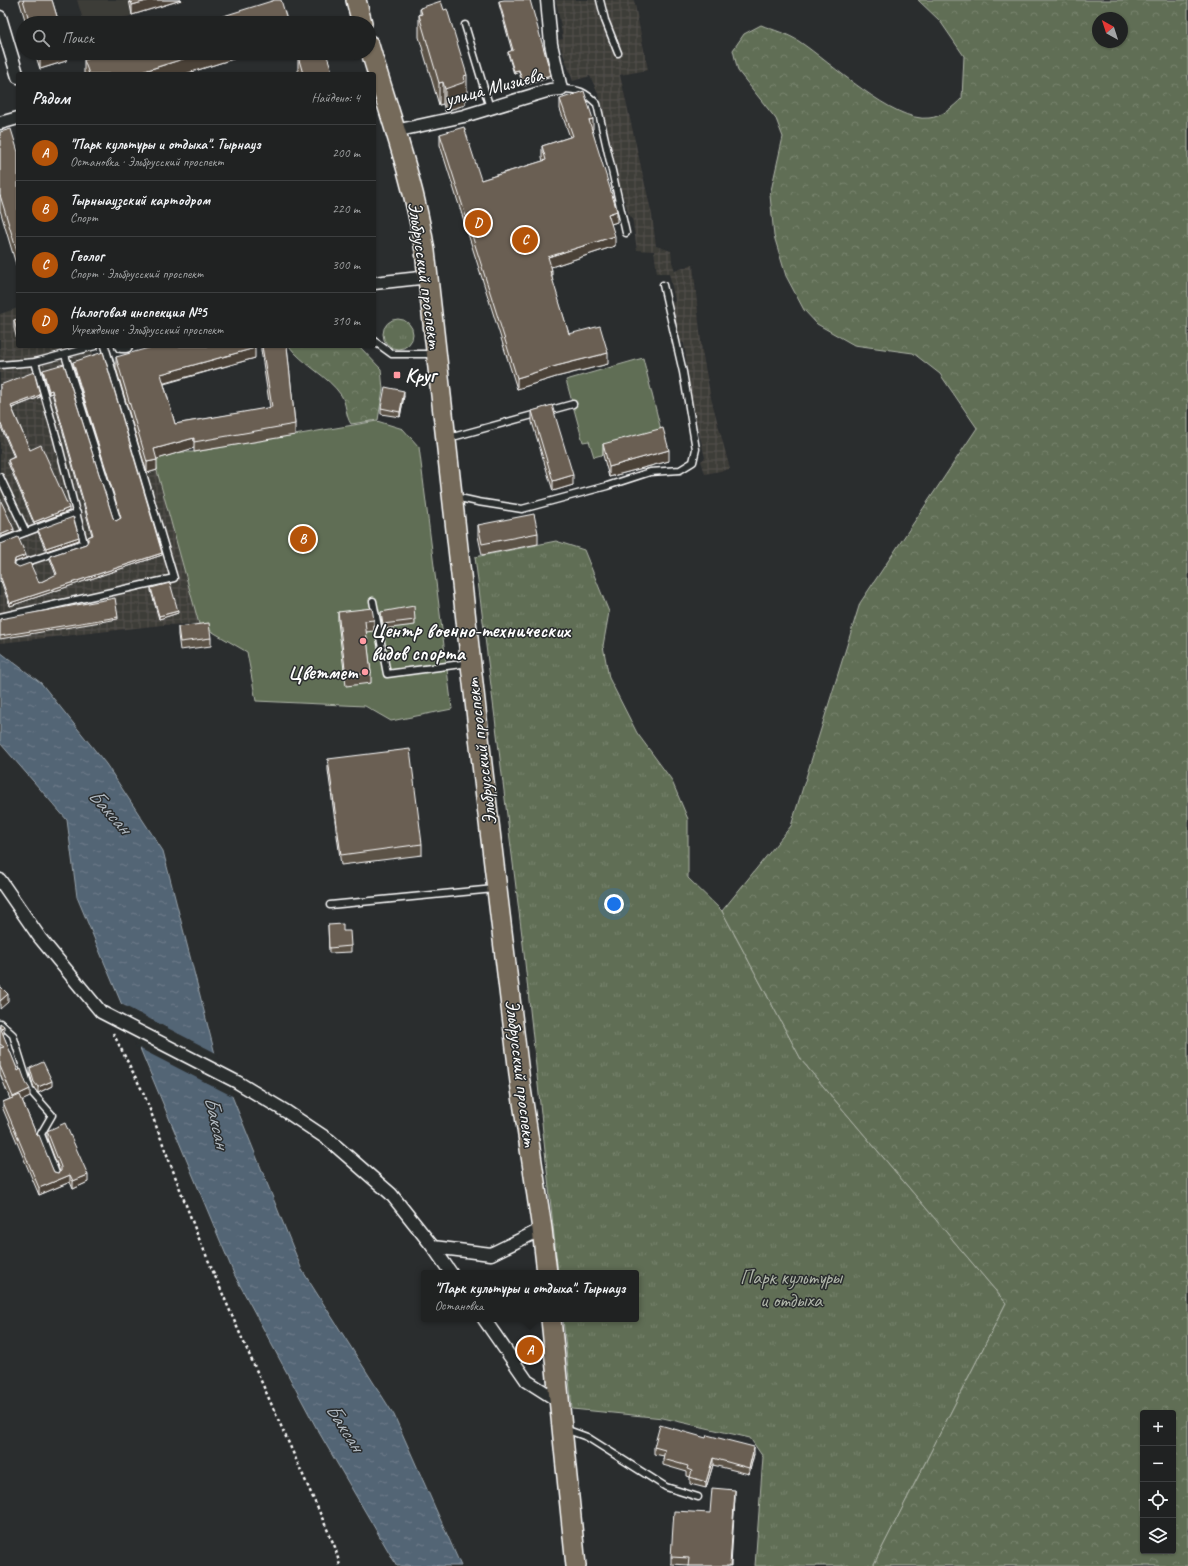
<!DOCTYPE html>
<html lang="ru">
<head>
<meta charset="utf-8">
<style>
  body { margin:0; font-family:Caveat,sans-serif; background:#282a2a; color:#f1f3f6 }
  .controls { position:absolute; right:12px; bottom:12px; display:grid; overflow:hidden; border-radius:4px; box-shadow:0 1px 3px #0004 }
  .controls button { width:36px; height:36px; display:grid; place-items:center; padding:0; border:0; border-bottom:1px solid #3d3f40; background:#202222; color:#f1f3f6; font:20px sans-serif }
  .compass { position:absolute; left:1092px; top:12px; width:36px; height:36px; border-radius:50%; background:#202222; box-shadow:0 1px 3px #0004; rotate:321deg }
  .you { position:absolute; left:614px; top:904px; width:14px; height:14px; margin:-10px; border:3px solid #fff; border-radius:50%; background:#1a73e8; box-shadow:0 0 0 6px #1a73e833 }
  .badge { display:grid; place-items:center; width:26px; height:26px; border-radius:50%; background:#b45309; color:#fff; font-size:13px; font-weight:700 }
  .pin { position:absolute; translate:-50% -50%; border:2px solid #fff; box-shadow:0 1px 4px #0006 }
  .popup { position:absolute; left:421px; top:1270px; width:218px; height:52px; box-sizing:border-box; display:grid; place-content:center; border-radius:4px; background:#202222; filter:drop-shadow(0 1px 3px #0005); font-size:13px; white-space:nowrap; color:#a2a4a5 }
  .popup b { font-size:15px; color:#f1f3f6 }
  .popup::after { content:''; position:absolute; left:50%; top:100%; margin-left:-8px; border:8px solid transparent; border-top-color:#202222 }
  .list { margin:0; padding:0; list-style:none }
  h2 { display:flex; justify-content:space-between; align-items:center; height:52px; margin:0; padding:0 16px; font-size:17px }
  h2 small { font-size:13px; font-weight:400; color:#a2a4a5 }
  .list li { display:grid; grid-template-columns:26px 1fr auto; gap:12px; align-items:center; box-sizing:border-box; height:56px; padding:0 16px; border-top:1px solid #3d3f40 }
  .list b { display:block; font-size:15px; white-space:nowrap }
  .list p { margin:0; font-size:13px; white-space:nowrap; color:#a2a4a5 }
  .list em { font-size:13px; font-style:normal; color:#a2a4a5 }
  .icon { flex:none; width:22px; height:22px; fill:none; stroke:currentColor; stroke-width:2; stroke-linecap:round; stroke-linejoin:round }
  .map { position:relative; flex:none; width:1188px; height:1566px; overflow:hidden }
  .search { position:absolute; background:#202222; box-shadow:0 1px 3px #0004; left:16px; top:16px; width:360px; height:44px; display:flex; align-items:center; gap:10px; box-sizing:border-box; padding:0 14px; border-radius:22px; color:#a2a4a5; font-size:15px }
  .panel { position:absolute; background:#202222; box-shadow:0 1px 3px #0004; left:16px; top:72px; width:360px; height:276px; border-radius:4px }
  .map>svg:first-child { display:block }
  .built { fill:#3e3c39 }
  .industrial { fill:url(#industrial-grid) }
  .grass { fill:url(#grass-tufts); stroke:#b0b6aa }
  .forest { fill:url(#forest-crowns); stroke:#b0b6aa; fill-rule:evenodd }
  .pitch { fill:#606e55; stroke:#b0b6aa }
  .water { fill:url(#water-ripples); stroke:#98a3ac }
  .pier { fill:#2a2d2e }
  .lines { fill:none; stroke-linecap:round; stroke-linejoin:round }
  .service-casing { stroke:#fff; stroke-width:9 }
  .minor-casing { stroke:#fff; stroke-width:15 }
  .primary-casing { stroke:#fff; stroke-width:22 }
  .path { stroke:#fff; stroke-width:2.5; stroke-dasharray:3 3; stroke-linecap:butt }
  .service { stroke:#2a2d2e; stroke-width:6 }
  .minor { stroke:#2a2d2e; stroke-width:12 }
  .primary { stroke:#746a5a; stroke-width:19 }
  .wall { fill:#5c5247; stroke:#fff }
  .shaded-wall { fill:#4b4239; stroke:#fff }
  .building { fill:#6b5f52; stroke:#fff }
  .poi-dot { fill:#ff9aa2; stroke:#2a2d2e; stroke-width:1.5 }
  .labels { text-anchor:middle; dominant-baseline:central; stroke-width:3; stroke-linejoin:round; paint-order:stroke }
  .street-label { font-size:20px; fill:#fff; stroke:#2a2d2e }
  .poi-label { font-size:20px; font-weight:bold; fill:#fff; stroke:#2a2d2e; text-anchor:start }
  .park-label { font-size:20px; fill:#b0b6aa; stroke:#2a2d2e }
  .water-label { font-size:21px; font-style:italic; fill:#b2bac1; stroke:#2a2d2e }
</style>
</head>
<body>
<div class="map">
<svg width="1188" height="1566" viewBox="0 0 1188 1566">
  <defs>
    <pattern id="industrial-grid" width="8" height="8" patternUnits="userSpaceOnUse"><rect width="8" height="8" fill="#3e3c39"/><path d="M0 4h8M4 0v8" fill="none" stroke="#51504d"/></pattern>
    <pattern id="grass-tufts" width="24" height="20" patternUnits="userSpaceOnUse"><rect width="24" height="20" fill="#606e55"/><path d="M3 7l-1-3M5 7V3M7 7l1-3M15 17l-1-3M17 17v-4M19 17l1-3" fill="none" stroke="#78846e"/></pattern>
    <pattern id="forest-crowns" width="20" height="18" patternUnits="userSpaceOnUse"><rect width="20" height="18" fill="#606e55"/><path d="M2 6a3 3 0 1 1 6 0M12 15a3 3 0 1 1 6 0" fill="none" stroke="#78846e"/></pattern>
    <pattern id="water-ripples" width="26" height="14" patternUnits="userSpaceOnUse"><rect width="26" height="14" fill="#536575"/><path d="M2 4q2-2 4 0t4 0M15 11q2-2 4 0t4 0" fill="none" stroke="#6d7c8a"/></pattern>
  </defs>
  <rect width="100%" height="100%" fill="#2a2d2e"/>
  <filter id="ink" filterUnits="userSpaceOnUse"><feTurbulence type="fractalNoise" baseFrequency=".025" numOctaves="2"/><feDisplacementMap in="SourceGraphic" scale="8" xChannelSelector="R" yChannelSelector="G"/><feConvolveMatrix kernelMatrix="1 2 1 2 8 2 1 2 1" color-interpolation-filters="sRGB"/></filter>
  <g filter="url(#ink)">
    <polygon class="built" points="77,0 186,0 106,23 84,23"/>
    <g class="industrial">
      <polygon points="556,0 634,0 648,70 620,75 652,215 656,246 671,251 672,262 675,271 693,264 702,351 711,398 730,469 705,474 701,461 705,458 691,400 684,343 676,342 671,304 675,301 669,273 657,273 654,251 637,250 632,217 629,216 614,166 600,98 590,76 573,81 558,40 563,39"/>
      <polygon points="18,308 18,346 91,346 93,354 125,365 144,432 135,434 147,473 157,470 199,624 162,625 0,643 0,314"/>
    </g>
    <g class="grass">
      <circle cx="398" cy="334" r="15"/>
      <polygon points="556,541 584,550 609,612 603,646 609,678 637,733 671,779 688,819 688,878 722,911 802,1061 1006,1303 873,1566 755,1566 763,1457 750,1438 663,1418 572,1409 563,1319 636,1319 636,1273 558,1273 523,944 475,557"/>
    </g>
    <g class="forest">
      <path d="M 918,0 L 1188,0 L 1188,1566 L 873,1566 L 1006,1303 L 802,1061 L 722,911 L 791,826 L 860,603 L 977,428 L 940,374 L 913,353 L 854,345 L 817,324 L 804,310 L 786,276 L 774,236 L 770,195 L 783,137 L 776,119 L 738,71 L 733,50 L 744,34 L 761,25 C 773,30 789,34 800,42 C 830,62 894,123 929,118 C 942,117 953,107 962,98 L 964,56 L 940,21 ZM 1098,18 L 1122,18 L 1122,42 L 1098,42 ZM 1143,1413 L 1173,1413 L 1173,1551 L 1143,1551 Z"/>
      <path d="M 289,346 L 359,346 L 381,369 L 383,389 L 378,420 L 351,424 C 345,415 347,404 341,395 C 328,376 302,364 289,346 Z"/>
    </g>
    <g class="pitch">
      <polygon points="643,358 663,438 594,457 589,441 583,442 566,380"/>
      <polygon points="377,421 403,429 419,447 452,709 391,721 365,706 256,701 247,652 199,624 154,460 180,452 194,452"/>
    </g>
    <polygon class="water" points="0,652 41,683 106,764 163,851 215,1054 302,1270 394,1415 461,1566 397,1566 317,1429 234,1274 77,897 67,820 0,743"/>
    <polygon class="pier" points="119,1003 216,1053 234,1097 137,1047"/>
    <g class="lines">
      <defs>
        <g id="service">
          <polyline points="600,0 605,20 618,53"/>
          <polyline points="465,25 490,108"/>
          <path d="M 561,89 C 579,89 585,92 597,104 L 626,233"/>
          <polyline points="374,341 392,354 434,354"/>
          <polyline points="65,355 117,519"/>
          <polyline points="0,365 35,362 95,346"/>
          <polyline points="449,438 573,404"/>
          <polyline points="0,477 26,532"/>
          <polyline points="455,497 478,502 522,509 607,486 650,472 680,470 693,462 696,449 683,372 663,285"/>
          <polyline points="0,542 77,513"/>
          <polyline points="18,565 84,543 57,439 35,362"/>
          <polyline points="373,601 387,674 469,663"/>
          <polyline points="0,617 174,578 105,346"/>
          <polyline points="330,905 494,889"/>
          <polyline points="0,1023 13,1035 30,1090 52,1115 41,1134 57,1176"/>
          <polyline points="565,1429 587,1437 666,1487 698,1497"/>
        </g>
        <g id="minor">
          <polyline points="0,17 18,77"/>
          <polyline points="0,123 18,118"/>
          <polyline points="395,131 464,116 550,90 561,89 551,44 547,0"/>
          <polyline points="374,283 429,277"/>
          <polyline points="121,346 126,346"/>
          <polyline points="0,880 40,938 101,1012 237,1082 287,1112 329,1140 391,1194 433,1247 451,1273"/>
          <polyline points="433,1247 491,1254 542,1229"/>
          <polyline points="484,1319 527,1381 560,1402"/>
        </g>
        <g id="primary">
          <polyline points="356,0 362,23"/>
          <path d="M 369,45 C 389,113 414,181 425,251 L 482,764 L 520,1082 L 542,1229 L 547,1273"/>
          <polyline points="551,1319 576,1566"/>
        </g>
      </defs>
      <use href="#service" class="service-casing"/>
      <use href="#minor" class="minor-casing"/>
      <use href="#primary" class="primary-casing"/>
      <polyline class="path" points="113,1033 144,1094 197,1234 233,1318 335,1547 340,1566"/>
      <use href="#service" class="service"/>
      <use href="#minor" class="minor"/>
      <use href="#primary" class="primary"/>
    </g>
    <g class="wall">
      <polygon points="19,0 52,0 59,23 26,23"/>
      <polygon points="129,0 181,0 132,15"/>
      <polygon points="499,1 551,77 523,86 519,72 514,74 508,54 508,52 512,51 499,4"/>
      <polygon points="420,8 467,97 465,98 465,105 445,111 443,104 439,105 419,37 419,15 420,14"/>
      <polygon points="35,53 66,53 66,61 40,69"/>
      <polygon points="252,53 185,74 84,74 84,60"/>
      <polygon points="298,56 333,74 298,74"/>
      <polygon points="560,99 593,129 592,130 617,222 611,224 615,246 551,267 552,280 569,334 608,364 556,377 517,389 440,145 440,134 481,180 543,161 542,157 542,146 570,137 560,109"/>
      <polygon points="0,132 18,152 18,271 0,210"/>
      <polygon points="18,319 18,344 14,328 14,320"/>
      <polygon points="261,346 287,346 295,424 295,435 194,452 194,448 156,459 157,470 147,473 116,368 116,357 255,358 164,384 175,424 270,408 261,350"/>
      <polygon points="73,362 162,555 10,606 1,581 0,582 0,543 26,558 15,562 14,564 39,583 56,575 50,559 50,556 86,544 88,542 88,537 92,535 52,393 49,394 43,372 43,370 113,518 116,521 121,518 73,365"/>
      <polygon points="0,385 40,397 12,408 30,450 69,511 34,524 8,463 8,460 14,457 0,425"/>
      <polygon points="404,396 400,417 381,414 381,408"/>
      <polygon points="532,411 573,485 553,491 532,422"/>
      <polygon points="603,444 669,461 609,477 603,455"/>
      <polygon points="478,525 538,533 538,544 482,555 478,536"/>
      <polygon points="38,530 79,540 46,551 38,532"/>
      <polygon points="151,588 178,613 159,619 151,591"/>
      <polygon points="338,612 374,620 374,631 366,632 371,673 371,683 346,686 338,622"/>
      <polygon points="381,612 415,620 415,625 383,629 381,617"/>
      <polygon points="118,617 118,619 0,639 0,619"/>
      <polygon points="178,627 211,638 211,646 180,650 178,635"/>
      <polygon points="328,759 422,844 422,855 341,865 328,770"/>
      <polygon points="328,925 343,931 351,946 351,952 329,953"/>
      <polygon points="0,1023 4,1034 3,1035 18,1071 30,1097 22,1100 37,1136 53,1170 54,1172 58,1173 60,1172 47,1138 47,1131 88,1182 73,1189 70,1182 39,1195 3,1109 3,1102 10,1099 0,1074"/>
      <polygon points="30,1068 52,1086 38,1093 34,1088 30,1074"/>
      <polygon points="654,1447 754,1454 749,1474 713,1465 706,1488 690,1484 690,1477 687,1476 687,1472 663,1465 663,1459 664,1456 654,1454"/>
      <polygon points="735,1497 731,1566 688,1566 688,1565 671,1564 671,1557 710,1513"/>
    </g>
    <g class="shaded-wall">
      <polygon points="150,0 181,0 132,15 132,5"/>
      <polygon points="42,53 66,53 66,61 40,69 40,54"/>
      <polygon points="202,53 252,53 185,74 135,74"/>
      <polygon points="519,70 519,72 514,74 514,71"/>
      <polygon points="467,75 467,97 465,98 465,105 445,111 445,89 464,76"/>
      <polygon points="551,75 551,77 523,86 523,83"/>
      <polygon points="443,82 443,104 439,105 439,83"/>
      <polygon points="593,119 593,129 589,131 589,120"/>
      <polygon points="617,211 617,222 608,225 608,214"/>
      <polygon points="615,236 615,246 548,268 548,257"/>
      <polygon points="552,270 552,281 550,271"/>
      <polygon points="255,348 255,358 161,384 161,374"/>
      <polygon points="608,353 608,364 556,377 517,389 517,378 556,366"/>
      <polygon points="52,390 52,393 49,394 49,391"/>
      <polygon points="404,391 404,396 400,417 400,412"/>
      <polygon points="40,395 40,397 11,408 11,406"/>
      <polygon points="194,438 194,448 154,460 154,449"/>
      <polygon points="669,450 669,461 609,477 609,467"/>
      <polygon points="157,460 157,470 147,473 147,462"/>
      <polygon points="573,475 573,485 553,491 553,481"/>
      <polygon points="69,508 69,511 34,524 34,522"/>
      <polygon points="14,529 14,532 0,537 0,535"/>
      <polygon points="79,537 79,540 46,551 46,548"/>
      <polygon points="162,553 162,555 10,606 10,603"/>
      <polygon points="26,555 26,558 15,562 14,567 15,559"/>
      <polygon points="178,611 178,613 159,619 159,616"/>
      <polygon points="8,994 8,1002 0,1009 0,1001"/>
      <polygon points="4,1026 4,1034 1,1037 1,1029"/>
      <polygon points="52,1081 52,1086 38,1093 38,1087"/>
      <polygon points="30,1089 30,1097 13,1105 13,1097"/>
      <polygon points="70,1175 70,1182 39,1195 39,1188"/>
      <polygon points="88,1175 88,1182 73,1189 73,1181"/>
      <polygon points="754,1447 754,1454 749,1474 749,1468"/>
      <polygon points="713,1458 713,1465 706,1488 706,1482"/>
      <polygon points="735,1490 735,1497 730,1566"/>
    </g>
    <g class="building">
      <polygon points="23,0 52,0 59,23 30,23"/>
      <polygon points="131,0 150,0 132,5"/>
      <polygon points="275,0 281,0 288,23 201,23"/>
      <polygon points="504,0 530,0 551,75 523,83 519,70 514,71 508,52 513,50 499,1"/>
      <polygon points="441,1 444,10 447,9 467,75 464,76 465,82 445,89 443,82 439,83 419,15 422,14 420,8"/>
      <polygon points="106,53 202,53 135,74 89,74 84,60"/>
      <polygon points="307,53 326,53 333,74 303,74 298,56"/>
      <polygon points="584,91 593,119 589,120 617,211 608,214 615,236 548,257 552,270 550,271 569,334 600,326 608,353 556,366 517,378 440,134 464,127 481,180 546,160 542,146 573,136 560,99"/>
      <polygon points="11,129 18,152 18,255 0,195 0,132"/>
      <polygon points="18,319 18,336 14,320"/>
      <polygon points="156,346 255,346 255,348 161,374 175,424 272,407 262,346 287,346 295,424 194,442 194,438 154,449 157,460 147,462 116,357"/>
      <polygon points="103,352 162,553 10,603 1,578 0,579 0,543 1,544 18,537 26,555 15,559 14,564 19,567 30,563 39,583 57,574 50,556 86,544 88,541 88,537 93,535 52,390 49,391 43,370 64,364 113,518 116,521 121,518 73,362"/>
      <polygon points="34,372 40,395 11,406 30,450 41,445 69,508 34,522 8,460 15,457 0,422 0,385"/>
      <polygon points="385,387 404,391 400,412 381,408"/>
      <polygon points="552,405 573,475 553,481 532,411"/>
      <polygon points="663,428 669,450 609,467 603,444"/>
      <polygon points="0,499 14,529 0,535"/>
      <polygon points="534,514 538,533 482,544 478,525"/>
      <polygon points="73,517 79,537 46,548 38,530"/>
      <polygon points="170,583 178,611 159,616 151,588"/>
      <polygon points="115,598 118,617 0,636 0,619"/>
      <polygon points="414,606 415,620 383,624 381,612"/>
      <polygon points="372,608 374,620 365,621 371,673 346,676 338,612"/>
      <polygon points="209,623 211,638 180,642 178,627"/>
      <polygon points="410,749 422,844 341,855 328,759"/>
      <polygon points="343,924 343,931 350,931 351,946 329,948 328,925"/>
      <polygon points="0,986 8,994 0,1001"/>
      <polygon points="0,1023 4,1026 1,1029 18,1071 21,1069 26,1083 30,1089 13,1097 0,1066 0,1048 4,1047 0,1044"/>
      <polygon points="43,1062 52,1081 38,1087 34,1082 30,1068"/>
      <polygon points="20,1095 37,1136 39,1135 53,1170 54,1172 58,1173 61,1171 61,1167 47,1131 65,1123 88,1175 73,1181 70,1175 39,1188 3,1102"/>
      <polygon points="660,1425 706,1438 707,1435 754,1447 749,1468 713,1458 706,1482 690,1477 692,1471 687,1469 688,1466 663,1459 665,1450 654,1447"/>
      <polygon points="712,1488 735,1490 730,1566 688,1566 689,1558 671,1557 674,1511 710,1513"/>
    </g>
  </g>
  <g class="poi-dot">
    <rect x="393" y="371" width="8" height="8" rx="2"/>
    <circle cx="363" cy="641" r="4"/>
    <circle cx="365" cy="672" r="4"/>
  </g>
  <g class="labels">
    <g class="street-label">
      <text transform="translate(494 87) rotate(-15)">улица Мизиева</text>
      <text transform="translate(425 275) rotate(82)">Эльбрусский проспект</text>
      <text transform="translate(481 752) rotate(-97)">Эльбрусский проспект</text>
      <text transform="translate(521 1073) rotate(83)">Эльбрусский проспект</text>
    </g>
    <g class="poi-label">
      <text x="405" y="375">Круг</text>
      <text x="371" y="630">Центр военно-технических<tspan x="371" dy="23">видов спорта</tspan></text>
      <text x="357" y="672" text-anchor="end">Цветмет</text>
    </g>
    <g class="park-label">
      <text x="791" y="1277">Парк культуры<tspan x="791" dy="23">и отдыха</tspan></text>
    </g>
    <g class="water-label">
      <text transform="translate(110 811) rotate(48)">Баксан</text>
      <text transform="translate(217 1122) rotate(77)">Баксан</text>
      <text transform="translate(345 1427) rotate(57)">Баксан</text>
    </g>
  </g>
</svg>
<div class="controls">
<button>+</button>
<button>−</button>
<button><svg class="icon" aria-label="locate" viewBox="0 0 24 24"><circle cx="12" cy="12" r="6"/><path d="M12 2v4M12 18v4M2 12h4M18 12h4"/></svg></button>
<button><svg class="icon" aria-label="layers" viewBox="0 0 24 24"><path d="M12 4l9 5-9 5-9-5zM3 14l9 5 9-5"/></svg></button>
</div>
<svg class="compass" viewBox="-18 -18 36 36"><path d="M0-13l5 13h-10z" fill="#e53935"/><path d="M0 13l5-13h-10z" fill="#a2a4a5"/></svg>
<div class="you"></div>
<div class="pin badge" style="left:530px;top:1350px">A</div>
<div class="popup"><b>&quot;Парк культуры и отдыха&quot;. Тырнауз</b>Остановка</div>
<div class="pin badge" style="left:303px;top:539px">B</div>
<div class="pin badge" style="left:525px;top:240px">C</div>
<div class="pin badge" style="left:478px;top:223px">D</div>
<div class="search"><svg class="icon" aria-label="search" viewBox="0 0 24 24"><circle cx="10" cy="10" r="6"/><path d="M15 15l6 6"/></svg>Поиск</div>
<section class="panel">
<h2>Рядом<small>Найдено: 4</small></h2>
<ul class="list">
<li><span class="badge">A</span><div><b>&quot;Парк культуры и отдыха&quot;. Тырнауз</b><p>Остановка · Эльбрусский проспект</p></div><em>200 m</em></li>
<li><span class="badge">B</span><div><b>Тырныаузский картодром</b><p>Спорт</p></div><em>220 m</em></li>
<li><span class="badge">C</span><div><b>Геолог</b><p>Спорт · Эльбрусский проспект</p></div><em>300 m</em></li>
<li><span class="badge">D</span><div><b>Налоговая инспекция №5</b><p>Учреждение · Эльбрусский проспект</p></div><em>310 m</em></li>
</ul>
</section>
</div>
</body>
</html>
